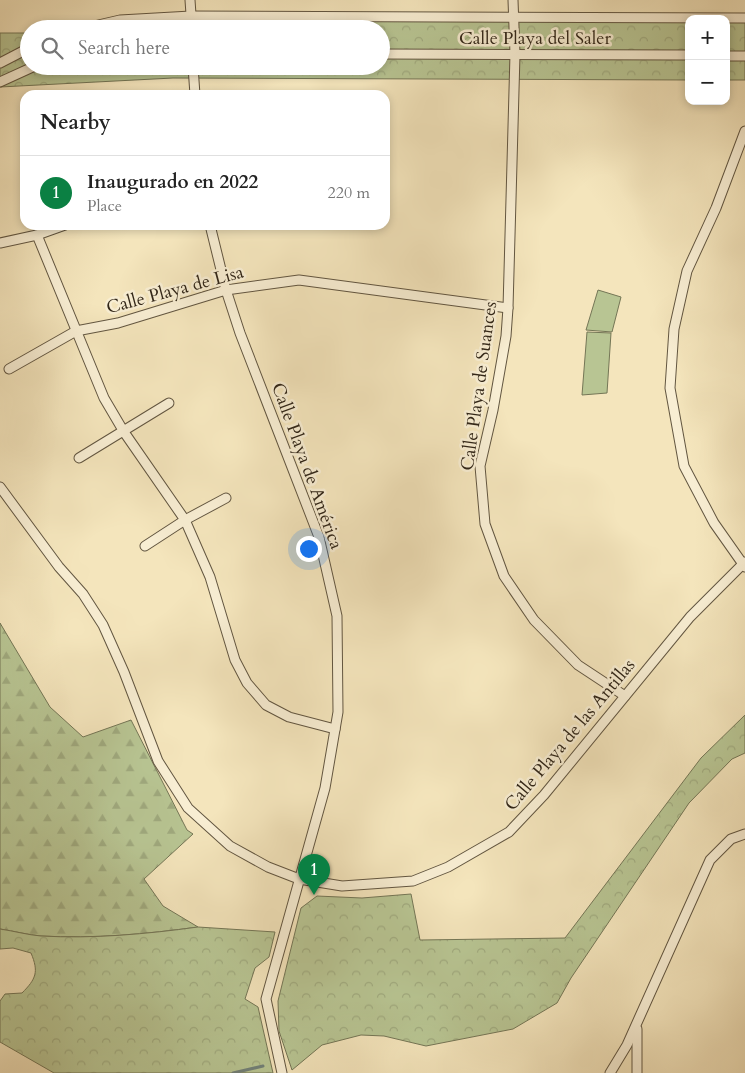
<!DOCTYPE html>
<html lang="en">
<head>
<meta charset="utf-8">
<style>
  body { margin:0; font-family:Cardo,serif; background:#f2f2f2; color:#222 }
  .controls { position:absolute; right:15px; top:15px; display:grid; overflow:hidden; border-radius:10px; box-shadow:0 2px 8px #0003 }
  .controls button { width:45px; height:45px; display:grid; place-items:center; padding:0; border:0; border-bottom:1px solid #e0e0e0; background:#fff; color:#222; font:25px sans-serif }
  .you { position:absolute; left:308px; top:548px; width:18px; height:18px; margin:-12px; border:4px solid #fff; border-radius:50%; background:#1a73e8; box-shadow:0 0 0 8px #1a73e833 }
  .badge { display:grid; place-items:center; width:32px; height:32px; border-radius:50%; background:#0b8043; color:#fff; font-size:16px; font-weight:700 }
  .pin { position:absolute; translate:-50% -41px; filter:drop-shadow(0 1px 2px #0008) }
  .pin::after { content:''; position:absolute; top:26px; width:18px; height:15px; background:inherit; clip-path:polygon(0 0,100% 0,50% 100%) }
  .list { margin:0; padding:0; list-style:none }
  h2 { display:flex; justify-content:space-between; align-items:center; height:65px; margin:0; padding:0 20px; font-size:21px }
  h2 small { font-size:16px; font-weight:400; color:#767676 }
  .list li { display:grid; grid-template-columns:32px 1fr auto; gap:15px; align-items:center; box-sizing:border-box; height:75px; padding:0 20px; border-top:1px solid #e0e0e0 }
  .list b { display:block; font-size:19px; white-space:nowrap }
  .list p { margin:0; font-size:16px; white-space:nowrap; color:#767676 }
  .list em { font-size:16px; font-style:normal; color:#767676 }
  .icon { flex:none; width:28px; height:28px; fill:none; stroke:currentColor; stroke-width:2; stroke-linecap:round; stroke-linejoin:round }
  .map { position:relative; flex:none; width:745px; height:1073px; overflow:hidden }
  .search { position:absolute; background:#fff; box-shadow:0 2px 8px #0003; left:20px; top:20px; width:370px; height:55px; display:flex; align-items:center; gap:12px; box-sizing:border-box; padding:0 18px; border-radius:28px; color:#767676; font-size:19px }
  .panel { position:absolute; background:#fff; box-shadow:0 2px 8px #0003; left:20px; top:90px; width:370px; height:140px; border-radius:15px }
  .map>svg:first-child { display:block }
  .forest { fill:url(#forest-firs); stroke:#747656 }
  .park { fill:url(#park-crowns); stroke:#747656 }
  .pitch { fill:#b8c593; stroke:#747656 }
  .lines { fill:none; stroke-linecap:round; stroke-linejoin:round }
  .stream { stroke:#728179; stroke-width:3 }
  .street-casing { stroke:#625641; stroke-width:11 }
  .street { stroke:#f8eed3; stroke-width:9 }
  .labels { text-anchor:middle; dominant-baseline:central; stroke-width:5; stroke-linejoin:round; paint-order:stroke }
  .street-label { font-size:18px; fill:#312618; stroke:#f8eed3 }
</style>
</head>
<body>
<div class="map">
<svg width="745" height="1073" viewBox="0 0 745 1073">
  <defs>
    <pattern id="forest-firs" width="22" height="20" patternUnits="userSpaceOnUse" patternTransform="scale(1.25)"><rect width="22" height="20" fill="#b8c593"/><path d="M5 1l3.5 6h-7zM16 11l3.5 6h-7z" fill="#9fa97e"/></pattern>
    <pattern id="park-crowns" width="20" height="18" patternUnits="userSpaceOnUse" patternTransform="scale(1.25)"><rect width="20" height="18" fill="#b8c593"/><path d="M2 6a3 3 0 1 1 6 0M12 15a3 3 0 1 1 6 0" fill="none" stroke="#9fa97e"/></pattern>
  </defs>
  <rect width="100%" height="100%" fill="#f4e5bc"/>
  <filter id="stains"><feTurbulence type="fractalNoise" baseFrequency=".004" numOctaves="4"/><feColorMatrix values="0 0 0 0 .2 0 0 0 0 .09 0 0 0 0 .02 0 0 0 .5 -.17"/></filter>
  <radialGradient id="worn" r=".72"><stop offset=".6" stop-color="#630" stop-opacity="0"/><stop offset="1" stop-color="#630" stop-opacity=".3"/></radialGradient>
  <path class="forest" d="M 0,623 L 50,707 L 83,737 L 131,720 L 187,830 L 193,834 L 144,879 L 163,906 L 198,927 C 147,934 93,939 41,936 C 28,935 14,931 0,929 Z"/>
  <g class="park">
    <polygon points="187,14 745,15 745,80 726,80 726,19 689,19 689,80 173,78 0,87 0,33 29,33 29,66 381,66 381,29 77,29"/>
    <polygon points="745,715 745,753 732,759 689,803 571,978 557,1003 513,1029 426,1046 384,1036 361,1035 322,1045 292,1070 279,1031 278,1001 301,908 317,896 362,898 411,894 420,940 565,938 701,758"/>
    <path d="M 198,927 L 275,932 L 269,957 L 255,968 L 245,999 L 258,1007 L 273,1073 L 54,1073 L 0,1042 L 0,1001 L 5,994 L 22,993 C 36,979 39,972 31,953 L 13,948 L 0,949 L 0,929 C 14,931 28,935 41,936 C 93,939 147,934 198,927 Z"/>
  </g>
  <g class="pitch">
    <polygon points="598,290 621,297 612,332 586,330"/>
    <polygon points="587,332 611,333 607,393 582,395"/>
  </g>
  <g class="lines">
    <polyline class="stream" points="233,1073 263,1066"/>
    <defs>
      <g id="street">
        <polyline points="190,0 192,29"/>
        <polyline points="513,0 515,54 508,308 506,336 493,410 480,466 485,524 504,576 534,620 578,665 625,696"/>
        <polyline points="81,29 120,20 191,16 745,18"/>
        <polyline points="381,54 689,55"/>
        <polyline points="726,56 745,56"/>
        <polyline points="0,63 29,48"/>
        <polyline points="193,66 195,95"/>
        <polyline points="0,82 35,66"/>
        <polyline points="210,225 226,290 240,333 319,537 337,616 338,712 325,788 266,999 282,1073"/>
        <polyline points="37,235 104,398 124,432 185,520 210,577 235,660 247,683 266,705 289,717 335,729"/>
        <polyline points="0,243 37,235 65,225"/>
        <polyline points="9,369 76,331 118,323 226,290 299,280 508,308"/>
        <polyline points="79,458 169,403"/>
        <polyline points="0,487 59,567 83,594 103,625 124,672 158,761 188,808 230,846 268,867 299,879 342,886 413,881 448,867 509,832 544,795 690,617 745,562"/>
        <polyline points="145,546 185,520 226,498"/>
        <polyline points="745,567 714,523 684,466 670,388 674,329 687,271 716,208 745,131"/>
        <polyline points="610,1073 627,1045 710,860 731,839 745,834"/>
        <polyline points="637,1073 637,1029"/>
      </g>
    </defs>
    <use href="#street" class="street-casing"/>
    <use href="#street" class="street"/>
  </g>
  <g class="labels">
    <g class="street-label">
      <text x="535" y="38">Calle Playa del Saler</text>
      <text transform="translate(175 290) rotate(-15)">Calle Playa de Lisa</text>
      <text transform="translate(479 386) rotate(-82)">Calle Playa de Suances</text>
      <text transform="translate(307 466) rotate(70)">Calle Playa de América</text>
      <text transform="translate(570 735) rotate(-50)">Calle Playa de las Antillas</text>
    </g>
  </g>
  <rect width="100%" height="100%" filter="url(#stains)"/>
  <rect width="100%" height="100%" fill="url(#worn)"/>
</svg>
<div class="controls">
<button>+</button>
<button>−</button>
</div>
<div class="you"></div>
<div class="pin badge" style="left:314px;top:895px">1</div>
<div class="search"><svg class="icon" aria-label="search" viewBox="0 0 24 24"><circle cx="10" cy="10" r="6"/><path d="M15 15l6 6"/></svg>Search here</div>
<section class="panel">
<h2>Nearby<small></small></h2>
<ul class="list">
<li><span class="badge">1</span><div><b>Inaugurado en 2022</b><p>Place</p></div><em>220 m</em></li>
</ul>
</section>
</div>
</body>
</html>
